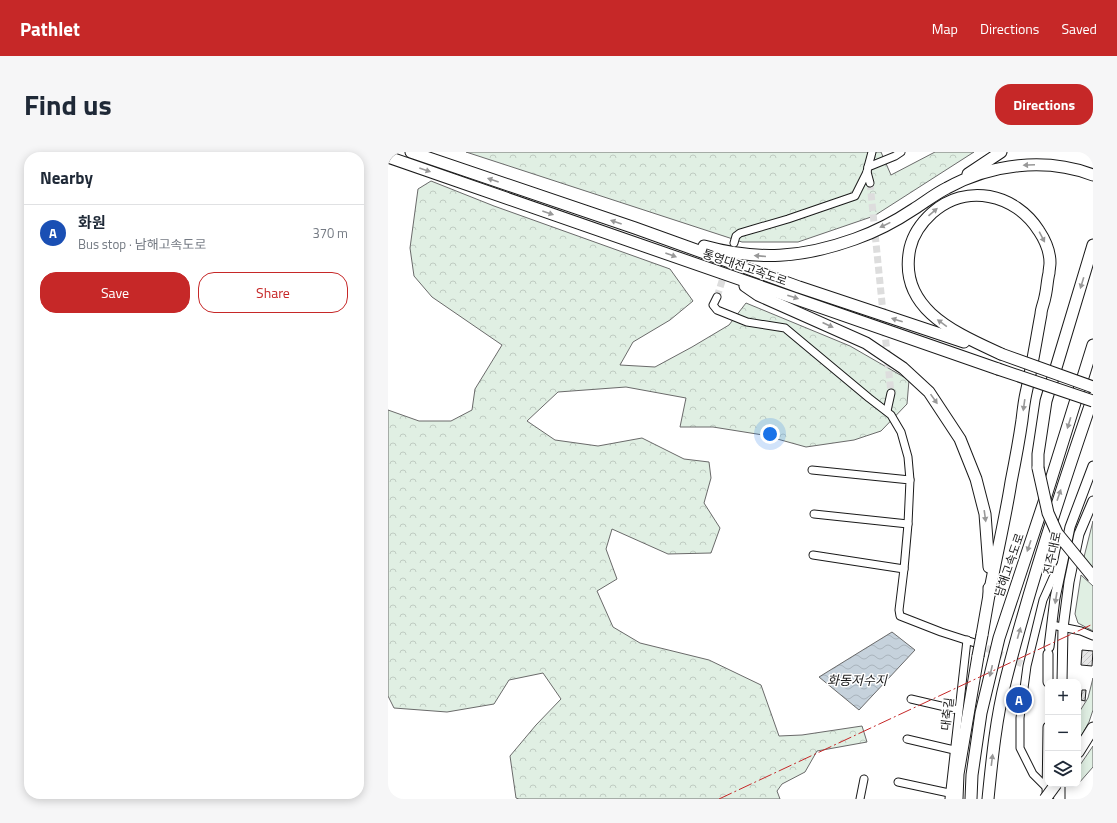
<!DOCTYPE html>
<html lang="en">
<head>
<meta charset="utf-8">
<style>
  body { margin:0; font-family:"Titillium Web","Noto Sans KR",sans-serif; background:#f6f6f7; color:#1f2937 }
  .controls { position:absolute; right:12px; bottom:12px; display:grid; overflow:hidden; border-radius:8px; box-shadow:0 2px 10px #0003 }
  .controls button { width:36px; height:36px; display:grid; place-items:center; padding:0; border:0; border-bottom:1px solid #e0e1e3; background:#fff; color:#1f2937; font:20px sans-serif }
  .you { position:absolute; left:382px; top:282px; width:14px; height:14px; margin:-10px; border:3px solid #fff; border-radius:50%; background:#1a73e8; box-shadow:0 0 0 6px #1a73e833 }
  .badge { display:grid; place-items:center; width:26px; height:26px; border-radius:50%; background:#c62828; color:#fff; font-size:13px; font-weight:700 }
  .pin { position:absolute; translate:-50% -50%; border:2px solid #fff; box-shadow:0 1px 4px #0006 }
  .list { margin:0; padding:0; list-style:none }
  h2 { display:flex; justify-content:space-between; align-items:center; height:52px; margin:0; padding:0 16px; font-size:17px }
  h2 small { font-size:13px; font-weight:400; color:#747a83 }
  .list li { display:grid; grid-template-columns:26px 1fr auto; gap:12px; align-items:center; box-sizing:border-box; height:56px; padding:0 16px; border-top:1px solid #e0e1e3 }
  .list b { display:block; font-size:15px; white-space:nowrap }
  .list p { margin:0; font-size:13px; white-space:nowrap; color:#747a83 }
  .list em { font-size:13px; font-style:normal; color:#747a83 }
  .actions { display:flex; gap:8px; padding:12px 16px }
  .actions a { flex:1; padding:9px 0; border:1px solid #c62828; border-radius:16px; text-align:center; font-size:14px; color:#c62828 }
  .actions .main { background:#c62828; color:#fff }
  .icon { flex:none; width:22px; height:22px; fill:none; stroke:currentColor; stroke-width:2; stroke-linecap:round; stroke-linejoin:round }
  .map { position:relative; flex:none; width:705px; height:647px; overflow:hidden; border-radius:16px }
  header { display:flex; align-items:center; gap:24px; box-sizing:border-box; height:56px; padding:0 20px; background:#c62828; color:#fff }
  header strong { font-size:19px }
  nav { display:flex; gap:22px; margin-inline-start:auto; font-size:14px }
  .intro { display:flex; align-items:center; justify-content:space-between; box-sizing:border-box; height:96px; padding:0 24px }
  h1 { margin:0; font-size:28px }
  .button { padding:10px 18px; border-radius:16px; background:#c62828; color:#fff; font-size:14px; font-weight:700 }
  main { display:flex; gap:24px; padding:0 24px }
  aside { flex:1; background:#fff; border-radius:16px; box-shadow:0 2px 10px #0003 }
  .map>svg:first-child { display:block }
  .grass { fill:#e0efe3; stroke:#6a6a6a }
  .forest { fill:url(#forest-crowns); stroke:#6a6a6a }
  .water { fill:url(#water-waves); stroke:#6a6a6a }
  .building { fill:url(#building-hatch); stroke:#1a1a1a }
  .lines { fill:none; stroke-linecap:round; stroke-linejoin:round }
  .minor-tunnel { stroke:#ddd; stroke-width:7; stroke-dasharray:7 3.5; stroke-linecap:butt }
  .minor-casing { stroke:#1a1a1a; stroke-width:9 }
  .major-casing { stroke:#1a1a1a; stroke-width:11 }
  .highway-casing { stroke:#1a1a1a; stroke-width:13 }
  .minor { stroke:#fff; stroke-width:7 }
  .major { stroke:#fff; stroke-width:9 }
  .highway { stroke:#fff; stroke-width:11 }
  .highway-bridge-casing { stroke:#1a1a1a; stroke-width:13; stroke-linecap:butt }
  .highway-bridge { stroke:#fff; stroke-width:11 }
  .power { stroke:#c62828; stroke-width:1; stroke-dasharray:14 3 2 3; stroke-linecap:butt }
  .oneway { fill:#989898 }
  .labels { text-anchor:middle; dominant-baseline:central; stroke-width:3; stroke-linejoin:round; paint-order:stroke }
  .street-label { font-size:12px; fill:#1a1a1a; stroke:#fff }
  .water-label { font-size:13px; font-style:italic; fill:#1a1a1a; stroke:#fff }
</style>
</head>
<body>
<header>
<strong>Pathlet</strong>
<nav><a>Map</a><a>Directions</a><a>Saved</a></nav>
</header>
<div class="intro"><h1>Find us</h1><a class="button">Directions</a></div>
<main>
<aside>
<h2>Nearby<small></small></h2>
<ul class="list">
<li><span class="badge" style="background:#1a4fb4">A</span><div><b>화원</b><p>Bus stop · 남해고속도로</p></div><em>370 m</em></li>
</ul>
<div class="actions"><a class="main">Save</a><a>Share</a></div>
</aside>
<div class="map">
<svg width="705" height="647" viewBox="0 0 705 647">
  <defs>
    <pattern id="forest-crowns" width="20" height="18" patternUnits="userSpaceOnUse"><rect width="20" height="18" fill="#e0efe3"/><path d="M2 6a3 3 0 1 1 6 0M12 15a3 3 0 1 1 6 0" fill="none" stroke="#c0ccc2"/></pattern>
    <pattern id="water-waves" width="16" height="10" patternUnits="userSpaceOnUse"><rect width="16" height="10" fill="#c6d2dc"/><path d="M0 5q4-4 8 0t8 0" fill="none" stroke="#aab4bc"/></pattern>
    <pattern id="building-hatch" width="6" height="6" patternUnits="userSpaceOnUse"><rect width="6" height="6" fill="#e6e6e6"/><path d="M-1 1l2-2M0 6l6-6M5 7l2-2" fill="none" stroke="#c5c5c5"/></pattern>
  </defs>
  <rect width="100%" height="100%" fill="#fff"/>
  <g class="grass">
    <polygon points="705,369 705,421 695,409"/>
    <polygon points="693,423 705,434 705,479 690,471 687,462"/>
    <polygon points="705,526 705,558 701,570 690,590 690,562 700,546"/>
    <polygon points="705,594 705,615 691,631 690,630 690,616"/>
  </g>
  <g class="forest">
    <polygon points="78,0 493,0 503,23 547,0 586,0 486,64 410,90 354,90"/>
    <polygon points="43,29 106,54 282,117 305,149 282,168 245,190 232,213 267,215 304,195 341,173 358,151 462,194 521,228 519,252 493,279 466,288 418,295 375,283 325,275 292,275 298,246 238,235 170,240 139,269 167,288 210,294 254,286 296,307 321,310 323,326 316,351 332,376 323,401 280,402 224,377 218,397 229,427 209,439 225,475 252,491 321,508 373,533 391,584 414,583 474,574 479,590 429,599 417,620 394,632 389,639 392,647 131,647 128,646 122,604 148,573 173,547 155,521 121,528 106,552 59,560 6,556 0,544 0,258 31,269 63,269 84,258 87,237 114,193 44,145 26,124 22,96 30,37"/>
  </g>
  <polygon class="water" points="504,480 527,498 471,558 431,525"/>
  <g class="building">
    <polygon points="694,498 705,499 704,514 693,513"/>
    <polygon points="694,538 698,538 697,549 693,548"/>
  </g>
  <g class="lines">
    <g class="minor-tunnel">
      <polyline points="482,31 503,241"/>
      <polyline points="329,145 341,107"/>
      <polyline points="589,492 639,514"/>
    </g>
    <defs>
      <g id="minor">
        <polyline points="480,15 484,0"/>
        <polyline points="479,20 482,31"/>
        <polyline points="346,91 348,84 352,81 400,67 467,44 479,20 480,15 507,4 513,0"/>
        <polyline points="329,145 325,153 329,158 359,170 397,176 481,246 503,263 513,280 520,305 522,328"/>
        <polyline points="499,259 503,241"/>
        <polyline points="424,318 522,328 520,372 516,417"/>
        <polyline points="426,362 520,372"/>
        <polyline points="425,403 516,417 511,458 512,464 553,480 587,491"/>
        <polyline points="664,473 693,479 705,484"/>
        <polyline points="523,547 570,558"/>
        <polyline points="519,587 566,598"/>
        <polyline points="510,630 561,641"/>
        <polyline points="472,647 476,627"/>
        <polyline points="561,647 579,488"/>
        <polyline points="672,647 659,636 645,622 632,596 632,566 639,514 655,448 667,421 673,413"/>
      </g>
      <g id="major">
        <polyline points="661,495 667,446 682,375 705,314"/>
        <polyline points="660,502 660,530"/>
        <polyline points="674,530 675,476 681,430 691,382 705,349"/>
        <polyline points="659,647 660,575"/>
        <polyline points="672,647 672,632"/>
      </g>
      <g id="highway">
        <polyline points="23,0 247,76 411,135 576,190"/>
        <polyline points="0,5 610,217"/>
        <polyline points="580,22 613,0"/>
        <path d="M 316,94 C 370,109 414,106 467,87 C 487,80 508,69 526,57 C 537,50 547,42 559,36 C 603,12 657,5 705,23"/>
        <polyline points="357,134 370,143 478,191 515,216 541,240 572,287 588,327 597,362 601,415"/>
        <polyline points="650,316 650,302 658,249 705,93"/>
        <path d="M 601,443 C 608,405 617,368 623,330 C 627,310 631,289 634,268 C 635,259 636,250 638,241 C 644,215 648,189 653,162 C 653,157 656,151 657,145 C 659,137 659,129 661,121 C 661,118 662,114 662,111 C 662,100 657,88 651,79 C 627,41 578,31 544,61 C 533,71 525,83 522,96 C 509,157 568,181 613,202"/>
        <polyline points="594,483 601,443 601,436"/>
        <polyline points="690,600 705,576"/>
        <polyline points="569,647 570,622 590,504"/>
        <polyline points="583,647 584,623 593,561 611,486 657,347 705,193"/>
        <path d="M 600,647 C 604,607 608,566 618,527 C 642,432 673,338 705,245"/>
      </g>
    </defs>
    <use href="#minor" class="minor-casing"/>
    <use href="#major" class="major-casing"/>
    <use href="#highway" class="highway-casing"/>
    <use href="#minor" class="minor"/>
    <use href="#major" class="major"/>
    <use href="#highway" class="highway"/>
    <defs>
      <g id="highway-bridge">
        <polyline points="613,202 705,235"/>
        <polyline points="610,217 705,249"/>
        <polyline points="650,316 660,361 669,381 705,425"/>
        <polyline points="590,504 594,483"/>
        <polyline points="657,647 668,632"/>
      </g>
    </defs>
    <use href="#highway-bridge" class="highway-bridge-casing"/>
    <use href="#highway-bridge" class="highway-bridge"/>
    <polyline class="power" points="331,647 705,472"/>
  </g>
  <defs><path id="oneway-solid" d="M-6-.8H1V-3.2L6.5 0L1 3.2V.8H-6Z"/></defs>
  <g class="oneway">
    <use href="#oneway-solid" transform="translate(641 13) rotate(177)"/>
    <use href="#oneway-solid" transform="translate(37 18) rotate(19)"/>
    <use href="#oneway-solid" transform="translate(105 28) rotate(-161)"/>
    <use href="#oneway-solid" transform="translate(545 60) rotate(-41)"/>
    <use href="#oneway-solid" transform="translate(160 61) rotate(19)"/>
    <use href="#oneway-solid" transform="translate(228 70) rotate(-161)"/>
    <use href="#oneway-solid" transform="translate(497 73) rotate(154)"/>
    <use href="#oneway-solid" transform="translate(654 85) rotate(62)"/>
    <use href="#oneway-solid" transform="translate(283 103) rotate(20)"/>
    <use href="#oneway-solid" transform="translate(372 104) rotate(-175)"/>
    <use href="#oneway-solid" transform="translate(694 131) rotate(107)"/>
    <use href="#oneway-solid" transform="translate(405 145) rotate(18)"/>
    <use href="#oneway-solid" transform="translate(509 168) rotate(-162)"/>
    <use href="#oneway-solid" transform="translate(554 171) rotate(-144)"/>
    <use href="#oneway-solid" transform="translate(440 173) rotate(25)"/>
    <use href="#oneway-solid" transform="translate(546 247) rotate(55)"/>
    <use href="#oneway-solid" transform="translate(636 253) rotate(98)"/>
    <use href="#oneway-solid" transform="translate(681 271) rotate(107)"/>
    <use href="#oneway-solid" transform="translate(671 343) rotate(-71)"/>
    <use href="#oneway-solid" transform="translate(597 364) rotate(82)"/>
    <use href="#oneway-solid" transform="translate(641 394) rotate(109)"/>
    <use href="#oneway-solid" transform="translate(668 446) rotate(99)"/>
    <use href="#oneway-solid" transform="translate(631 481) rotate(-74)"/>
    <use href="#oneway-solid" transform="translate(603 519) rotate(103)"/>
    <use href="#oneway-solid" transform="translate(604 608) rotate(-83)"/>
  </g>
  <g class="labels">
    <g class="street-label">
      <text transform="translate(357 115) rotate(19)">통영대전고속도로</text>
      <text transform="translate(664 401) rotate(-78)">진주대로</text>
      <text transform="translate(621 413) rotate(-71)">남해고속도로</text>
      <text transform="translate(559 562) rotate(-83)">대축길</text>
    </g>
    <g class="water-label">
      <text x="469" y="528">화동저수지</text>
    </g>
  </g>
</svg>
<div class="controls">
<button>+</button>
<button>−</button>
<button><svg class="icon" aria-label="layers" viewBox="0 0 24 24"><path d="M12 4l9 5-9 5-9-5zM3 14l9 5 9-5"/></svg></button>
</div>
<div class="you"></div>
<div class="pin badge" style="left:631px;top:548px;background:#1a4fb4">A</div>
</div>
</main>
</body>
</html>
